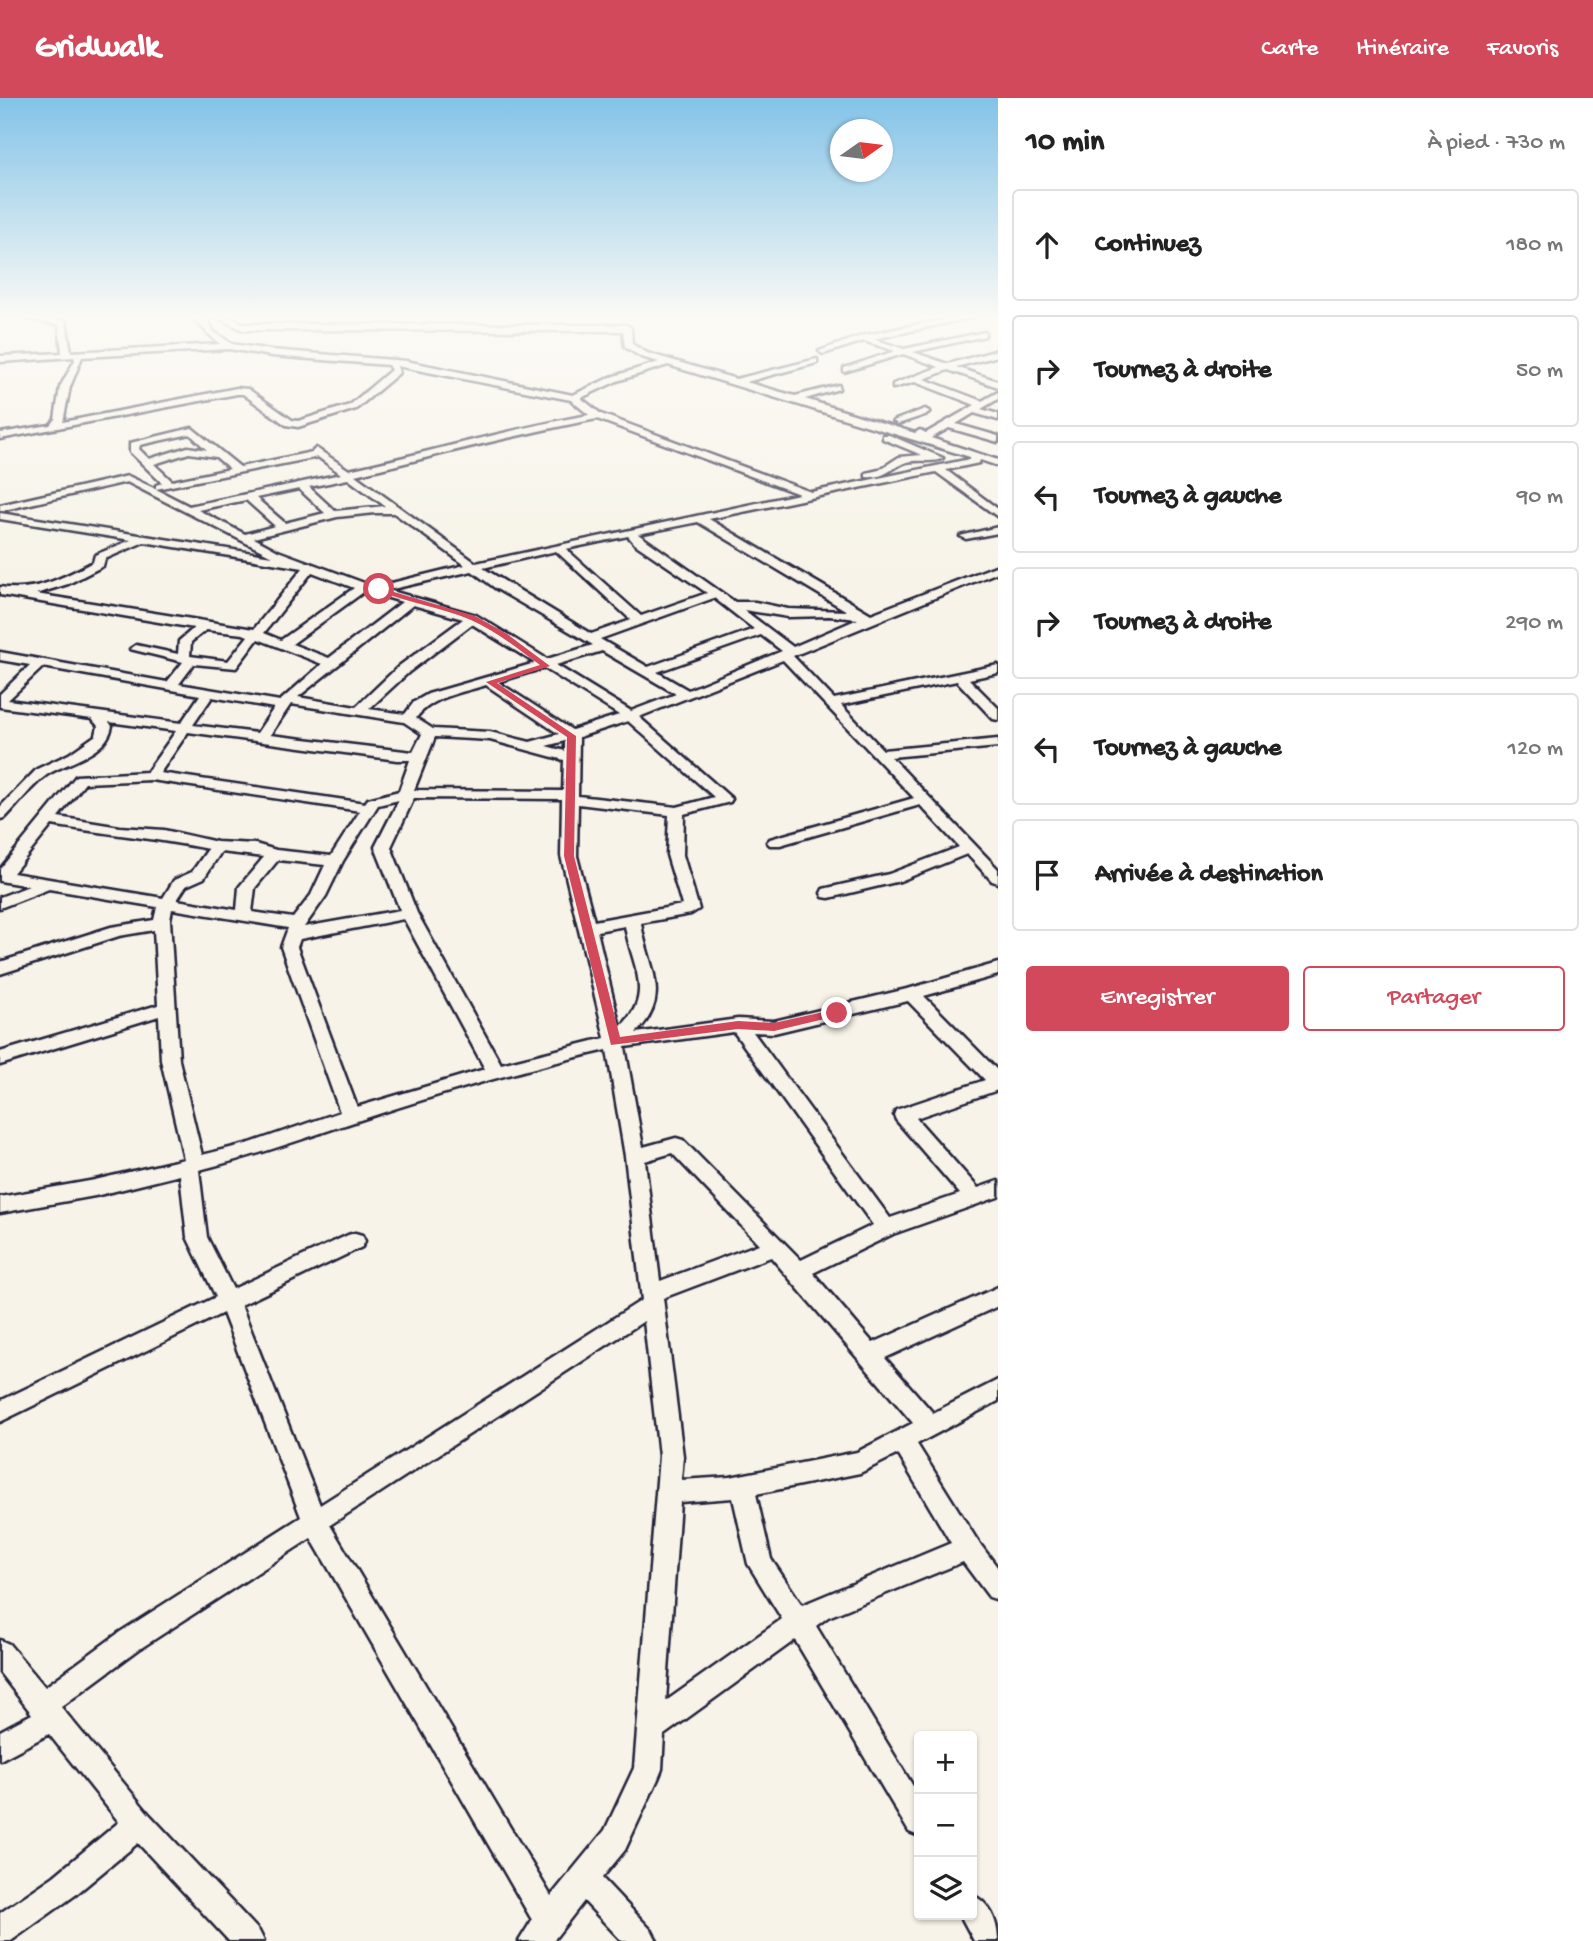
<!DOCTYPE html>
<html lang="fr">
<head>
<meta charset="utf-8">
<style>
  body { margin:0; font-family:"Gochi Hand",sans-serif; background:#f2f2f2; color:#222 }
  .controls { position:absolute; right:21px; bottom:21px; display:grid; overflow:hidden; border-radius:7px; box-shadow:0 2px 5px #0004 }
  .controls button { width:63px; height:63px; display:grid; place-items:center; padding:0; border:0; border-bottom:2px solid #e0e0e0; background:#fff; color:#222; font:35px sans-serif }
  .compass { position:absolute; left:830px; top:21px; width:63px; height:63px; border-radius:50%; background:#fff; box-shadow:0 2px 5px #0004; rotate:76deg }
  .stop { position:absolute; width:21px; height:21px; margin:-16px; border:5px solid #d1495b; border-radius:50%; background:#fff }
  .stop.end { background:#d1495b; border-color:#fff; box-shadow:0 2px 7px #0008 }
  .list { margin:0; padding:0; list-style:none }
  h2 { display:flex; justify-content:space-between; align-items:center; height:91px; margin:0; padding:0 28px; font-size:30px }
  h2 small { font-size:23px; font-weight:400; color:#767676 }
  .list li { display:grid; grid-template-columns:46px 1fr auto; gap:21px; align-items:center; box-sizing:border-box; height:112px; margin:0 14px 14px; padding:0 14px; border:2px solid #e0e0e0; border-radius:7px }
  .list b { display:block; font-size:26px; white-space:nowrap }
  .list em { font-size:23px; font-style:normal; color:#767676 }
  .actions { display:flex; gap:14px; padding:21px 28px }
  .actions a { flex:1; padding:16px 0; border:2px solid #d1495b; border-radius:7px; text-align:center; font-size:24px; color:#d1495b }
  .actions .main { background:#d1495b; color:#fff }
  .icon { flex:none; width:38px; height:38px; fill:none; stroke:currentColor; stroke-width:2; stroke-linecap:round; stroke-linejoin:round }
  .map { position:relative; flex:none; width:998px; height:1843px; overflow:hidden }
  header { display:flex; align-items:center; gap:42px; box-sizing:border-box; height:98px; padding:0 35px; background:#d1495b; color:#fff }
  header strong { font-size:33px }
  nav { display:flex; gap:38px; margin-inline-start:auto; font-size:24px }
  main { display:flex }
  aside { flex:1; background:#fff }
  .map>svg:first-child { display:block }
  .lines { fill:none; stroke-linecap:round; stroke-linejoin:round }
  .minor-casing { stroke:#22223b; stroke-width:5 }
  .minor { fill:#f7f3e8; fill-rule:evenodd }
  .route { fill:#d1495b }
</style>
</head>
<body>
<header>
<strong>Gridwalk</strong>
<nav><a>Carte</a><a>Itinéraire</a><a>Favoris</a></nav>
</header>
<main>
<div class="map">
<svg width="998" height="1843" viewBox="0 0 998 1843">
  <rect width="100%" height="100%" fill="#f7f3e8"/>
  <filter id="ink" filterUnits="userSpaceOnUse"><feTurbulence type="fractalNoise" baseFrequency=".0143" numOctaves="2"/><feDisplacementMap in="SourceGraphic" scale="14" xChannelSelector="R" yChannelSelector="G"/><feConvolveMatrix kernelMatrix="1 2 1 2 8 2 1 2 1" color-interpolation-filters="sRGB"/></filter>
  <g filter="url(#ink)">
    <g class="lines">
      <defs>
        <g id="minor">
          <path d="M 12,217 L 33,217 L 66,223 L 71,254 L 220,246 C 208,237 201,227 189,217 L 200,217 L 209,223 L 213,233 L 232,246 L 271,252 L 406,263 L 573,297 L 611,279 L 659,264 L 641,259 L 625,249 L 623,233 L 243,232 L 212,217 L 224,217 L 244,226 L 627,227 L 631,230 L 632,246 L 647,255 L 736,281 L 817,261 L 817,265 L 746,284 L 795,298 L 839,287 L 839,291 L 805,301 L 915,335 L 920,332 L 926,335 L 975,307 L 915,284 L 893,290 L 893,286 L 939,269 L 903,256 L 844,274 L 844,270 L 895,253 L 864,243 L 823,256 L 819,253 L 861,238 L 945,221 L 949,218 L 983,217 L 874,241 L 904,251 L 985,234 L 985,238 L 913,254 L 948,266 L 998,252 L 998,258 L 956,269 L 998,283 L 998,289 L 948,272 L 924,281 L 982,303 L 998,294 L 998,301 L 981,311 L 998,316 L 998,322 L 974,315 L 956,326 L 998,338 L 998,344 L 949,330 L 931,340 L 998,362 L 998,368 L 980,362 L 979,365 L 946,372 L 998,411 L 998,419 L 936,374 L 709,421 L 871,516 L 998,467 L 998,474 L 793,558 L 834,601 L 998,567 L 998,575 L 969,581 L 998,610 L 998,622 L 993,621 L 957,583 L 841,607 L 883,652 L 998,641 L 998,649 L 891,659 L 998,771 L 998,785 L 992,783 L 967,756 L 900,783 L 829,800 L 823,799 L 821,795 L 823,791 L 889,776 L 959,749 L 920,707 L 780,747 L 770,747 L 767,744 L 770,741 L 914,700 L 783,562 L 639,619 L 732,701 L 730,704 L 684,716 L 683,757 L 699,811 L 691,816 L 641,825 C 647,868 674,897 636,935 L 738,921 L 774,923 L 911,890 L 998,865 L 998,877 L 924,898 L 998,973 L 998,992 L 916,1020 L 978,1090 L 998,1083 L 998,1099 L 893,1136 L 813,1175 L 873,1245 L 998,1189 L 998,1208 L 885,1260 L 933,1315 L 998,1282 L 998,1303 L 917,1346 L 977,1442 L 998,1470 L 998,1502 L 989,1499 L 963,1464 L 828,1519 L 816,1528 L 919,1698 L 919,1738 L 909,1734 L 795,1542 L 664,1637 L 662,1671 L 658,1681 L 625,1752 L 602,1780 L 652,1833 L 657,1843 L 622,1843 L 584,1803 L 553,1843 L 519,1843 L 532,1822 L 311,1440 L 138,1552 L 61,1609 L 149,1716 L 259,1833 L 264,1843 L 229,1843 L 138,1745 L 74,1798 L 11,1843 L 0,1843 L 0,1815 L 54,1778 L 119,1724 L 49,1636 L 0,1662 L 0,1633 L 32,1616 L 0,1575 L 0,1542 L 9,1546 L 45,1589 L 120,1534 L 301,1419 L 223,1215 L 0,1324 L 0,1303 L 216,1199 L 187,1139 L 180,1077 L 95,1098 L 0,1115 L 0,1099 L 95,1082 L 184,1061 L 161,962 L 159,918 L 0,967 L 0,954 L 158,907 L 154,832 L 119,838 L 0,876 L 0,864 L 111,829 L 154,822 L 157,809 L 49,791 L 0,810 L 0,799 L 29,788 L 0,783 L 0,771 L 76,678 L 147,674 L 176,633 L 109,624 L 112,628 C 107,656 70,663 48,676 C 32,687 19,706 5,720 L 0,721 L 0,709 L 37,671 L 69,656 L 96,637 L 98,628 L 92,621 L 0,609 L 0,596 L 30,567 L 0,562 L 0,554 L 167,584 L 183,564 L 130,551 L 136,547 L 178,556 L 179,543 L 194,530 L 0,497 L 0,489 C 34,495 63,480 93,464 L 95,457 L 131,442 L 0,421 L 0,415 L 272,458 L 127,384 L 0,413 L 0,407 L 128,378 L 156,391 L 156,387 L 162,385 L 130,354 L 130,345 L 192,330 L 240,369 L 312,354 L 316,350 L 349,372 C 429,354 509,331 589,317 L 571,302 L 397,268 L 399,275 L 356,311 L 298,329 L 286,327 L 243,296 L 237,296 L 0,341 L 0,335 L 50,327 L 55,321 L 60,289 L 75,262 L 74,259 L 0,264 L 0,258 L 62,255 L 59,227 ZM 229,251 L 271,258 L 388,267 L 391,272 L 350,307 L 298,323 L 292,322 L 248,291 L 237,290 L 63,324 L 70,289 L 82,259 ZM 668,267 L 970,359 L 970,361 L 811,394 L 601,316 L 581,300 L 617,283 ZM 597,321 L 799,396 L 476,465 L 355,377 C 436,358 516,336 597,321 ZM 190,336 L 207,352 L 188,349 L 149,361 L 139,351 L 140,347 ZM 189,355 L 216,359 L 230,371 L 172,383 L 154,366 ZM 318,359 L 341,376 L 189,408 L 156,391 ZM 348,381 L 385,408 L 335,413 L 309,389 ZM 299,391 L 325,415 L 285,425 L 256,400 ZM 246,402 L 275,428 L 245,436 L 198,412 ZM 375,415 L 394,415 L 465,467 L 375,489 L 278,453 L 254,440 L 337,419 ZM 698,424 L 847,513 L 788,511 L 755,504 L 735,504 L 638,436 ZM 628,438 L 635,446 L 707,495 L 641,518 L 566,451 ZM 144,444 L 303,470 L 254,531 L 36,496 L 68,486 L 103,468 L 105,461 ZM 556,453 L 631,522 L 591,536 L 483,470 ZM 472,473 L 495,490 L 593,547 L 547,561 L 476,517 L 388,492 ZM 312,474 L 354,490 L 281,542 L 264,535 ZM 365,493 L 402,504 L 329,560 L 292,546 ZM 714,500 L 754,531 L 648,569 L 600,541 ZM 413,507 L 463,521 L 399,568 L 356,609 L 298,599 ZM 744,512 L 788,519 L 829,518 L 858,521 L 793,549 ZM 472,526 L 535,565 L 428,596 L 414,604 L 405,616 L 369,611 L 409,574 ZM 206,532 L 243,536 L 248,538 L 228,563 L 190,558 L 191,544 ZM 761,537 L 782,553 L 688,592 L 657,574 ZM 258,541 L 322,566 L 280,603 L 179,586 L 194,566 L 236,570 ZM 602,553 L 676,596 L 631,613 L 556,567 ZM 43,569 L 200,597 L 181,625 L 8,602 ZM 544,570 L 619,617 L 572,632 L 498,584 ZM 486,587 L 559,636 L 530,644 L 490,634 L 433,631 L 416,620 C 433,598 461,595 486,587 ZM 212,599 L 274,610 L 257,635 L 193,627 ZM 291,606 L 404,624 L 422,636 L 413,654 L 270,637 ZM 628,623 L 714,699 L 677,709 L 578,698 L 579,639 ZM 188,634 L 397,662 L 410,662 L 399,693 L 368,701 L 365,705 L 160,675 ZM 435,639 L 490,642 L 564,662 L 563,693 L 414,692 ZM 565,643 L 565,653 L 546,648 ZM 151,682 L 360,713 L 331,758 L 276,752 L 255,746 L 217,744 L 164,732 L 120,729 L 58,719 L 85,685 ZM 414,700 L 562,701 L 561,758 L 605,940 L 501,966 L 417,815 L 391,749 ZM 399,702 L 375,749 L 400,812 L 304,829 L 326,798 L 343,763 L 378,707 ZM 578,706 L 669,717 L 667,757 L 682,807 L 594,823 L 577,758 ZM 52,727 C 104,736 156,740 208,751 L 192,774 L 174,782 L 163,800 L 13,775 ZM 221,754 L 264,759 L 239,789 L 237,812 L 177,802 L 186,788 L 204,780 ZM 278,762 L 325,767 L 311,797 L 293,820 L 252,814 L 255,790 ZM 172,811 L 288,830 L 281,849 L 340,1014 L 250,1045 L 202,1057 L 179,962 L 170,822 ZM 404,821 L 485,971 L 357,1009 L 297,849 L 300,841 ZM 625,828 C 631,867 656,896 620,929 L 597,833 ZM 908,903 L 985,982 L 896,1012 L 894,1017 L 896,1022 L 960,1096 L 890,1120 L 753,934 L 774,935 ZM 734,934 L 873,1127 L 801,1162 L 683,1042 L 676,1040 L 643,1049 L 625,949 ZM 607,952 L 625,1058 L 642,1202 L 320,1407 L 241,1207 L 362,1149 L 365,1143 L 362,1137 L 355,1135 L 348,1137 L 233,1191 L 207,1139 L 199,1072 C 253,1059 304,1040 357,1023 C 439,996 523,971 607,952 ZM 672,1055 L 759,1146 L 660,1183 L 645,1063 ZM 771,1159 L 913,1325 L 857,1354 L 730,1379 L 681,1382 L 683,1358 L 663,1200 ZM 644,1223 L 659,1358 L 634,1670 L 605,1732 L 551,1798 L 330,1427 ZM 898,1356 L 951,1445 L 802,1507 L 771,1461 L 756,1396 L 860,1375 ZM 733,1400 L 748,1466 L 782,1521 L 666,1603 L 680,1404 Z"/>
          <polygon points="925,311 930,314 928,316 898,326 893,323"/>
          <path d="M 883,337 L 889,337 L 943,360 C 933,366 916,360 904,365 C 890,371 883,381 866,379 L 866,375 L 879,372 L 899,359 L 922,357 L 883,341 Z"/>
          <polygon points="998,429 998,435 966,441 960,438"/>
          <path d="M 972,1797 C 990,1804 998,1824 998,1843 L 974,1843 L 960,1817 L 972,1817 Z"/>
        </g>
      </defs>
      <use href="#minor" class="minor-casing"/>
      <use href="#minor" class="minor"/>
    </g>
  </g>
  <linearGradient id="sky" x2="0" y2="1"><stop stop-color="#83c3e8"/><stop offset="0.46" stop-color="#fbfaf5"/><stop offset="1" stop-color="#fbfaf5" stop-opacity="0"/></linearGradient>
  <rect width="998" height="475" fill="url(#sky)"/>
  <path class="route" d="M 377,489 L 475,518 L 507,536 L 550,568 L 497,585 L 576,638 L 574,758 L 620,939 L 738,923 L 774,925 L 837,911 L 843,915 L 841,917 L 774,933 L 738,931 L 611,947 L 564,758 L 567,639 L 486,584 L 540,567 C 518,551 496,533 471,522 C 441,509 407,505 377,492 Z"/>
</svg>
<div class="controls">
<button>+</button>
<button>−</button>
<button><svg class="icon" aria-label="layers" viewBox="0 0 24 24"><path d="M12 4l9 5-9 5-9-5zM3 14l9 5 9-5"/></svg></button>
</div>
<svg class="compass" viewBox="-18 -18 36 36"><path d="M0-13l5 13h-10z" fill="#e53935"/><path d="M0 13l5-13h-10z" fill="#767676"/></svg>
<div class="stop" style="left:379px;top:491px"></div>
<div class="stop end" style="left:837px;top:915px"></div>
</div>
<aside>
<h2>10 min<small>À pied · 730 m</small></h2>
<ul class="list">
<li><svg class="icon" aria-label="ahead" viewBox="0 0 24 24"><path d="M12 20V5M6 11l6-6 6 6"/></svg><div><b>Continuez</b></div><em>180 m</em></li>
<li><svg class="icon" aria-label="right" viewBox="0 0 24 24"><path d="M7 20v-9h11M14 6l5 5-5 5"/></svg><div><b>Tournez à droite</b></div><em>50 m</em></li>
<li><svg class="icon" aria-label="left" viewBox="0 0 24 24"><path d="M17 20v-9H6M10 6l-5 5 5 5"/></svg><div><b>Tournez à gauche</b></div><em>90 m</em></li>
<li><svg class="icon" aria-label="right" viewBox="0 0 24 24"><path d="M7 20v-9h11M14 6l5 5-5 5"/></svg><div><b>Tournez à droite</b></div><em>290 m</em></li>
<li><svg class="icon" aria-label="left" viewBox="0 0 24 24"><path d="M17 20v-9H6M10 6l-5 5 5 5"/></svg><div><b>Tournez à gauche</b></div><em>120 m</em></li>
<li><svg class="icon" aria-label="arrive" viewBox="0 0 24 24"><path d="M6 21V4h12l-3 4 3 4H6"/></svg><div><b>Arrivée à destination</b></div></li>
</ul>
<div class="actions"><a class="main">Enregistrer</a><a>Partager</a></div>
</aside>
</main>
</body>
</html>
